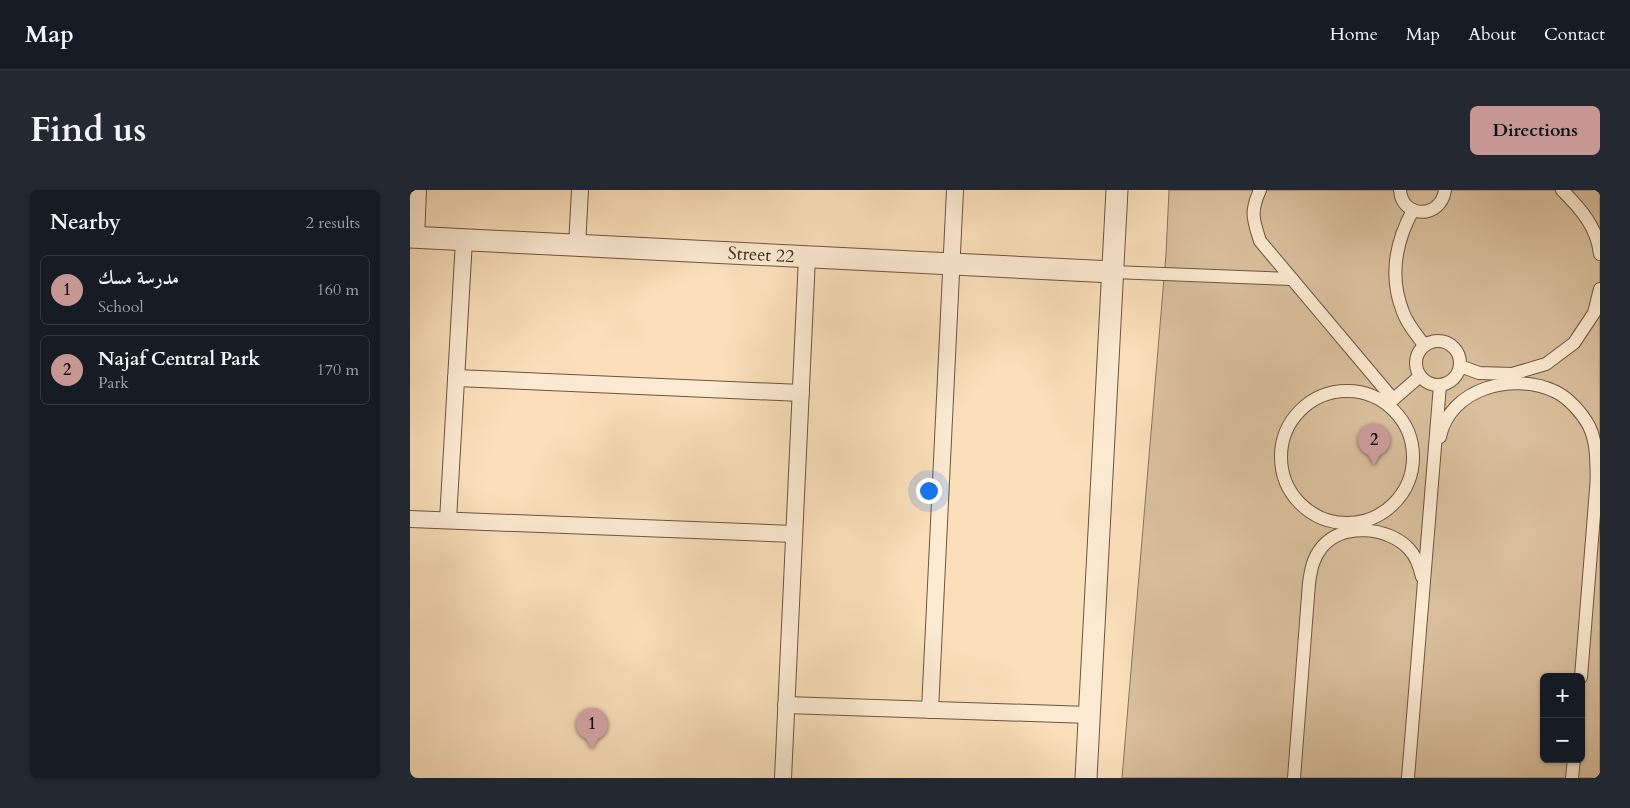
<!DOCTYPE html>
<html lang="en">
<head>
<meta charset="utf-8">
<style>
  body { margin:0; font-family:Cardo,Amiri,serif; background:#242831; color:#f1f3f6 }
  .controls { position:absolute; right:15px; bottom:15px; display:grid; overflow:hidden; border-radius:8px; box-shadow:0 1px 4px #0004 }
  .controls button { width:45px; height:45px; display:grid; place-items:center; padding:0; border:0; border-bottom:1px solid #363941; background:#171b24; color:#f1f3f6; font:25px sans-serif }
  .you { position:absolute; left:518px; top:300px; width:18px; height:18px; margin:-12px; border:4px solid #fff; border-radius:50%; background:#1a73e8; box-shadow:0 0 0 8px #1a73e833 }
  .badge { display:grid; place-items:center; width:32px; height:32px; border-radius:50%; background:#c59692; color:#111; font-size:16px; font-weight:700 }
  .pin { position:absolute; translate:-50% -41px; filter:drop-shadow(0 1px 2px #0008) }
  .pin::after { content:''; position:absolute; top:26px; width:18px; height:15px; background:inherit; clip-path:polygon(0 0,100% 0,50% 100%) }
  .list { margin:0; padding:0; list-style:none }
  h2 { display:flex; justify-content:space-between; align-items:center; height:65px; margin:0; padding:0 20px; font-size:21px }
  h2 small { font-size:16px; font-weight:400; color:#9ea1a6 }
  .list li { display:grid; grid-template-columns:32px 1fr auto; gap:15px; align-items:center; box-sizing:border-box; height:70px; margin:0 10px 10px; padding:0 10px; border:1px solid #363941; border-radius:8px }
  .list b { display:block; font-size:19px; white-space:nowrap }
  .list p { margin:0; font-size:16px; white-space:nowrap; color:#9ea1a6 }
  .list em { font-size:16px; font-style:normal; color:#9ea1a6 }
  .map { position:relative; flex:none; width:1190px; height:588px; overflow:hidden; border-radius:8px }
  header { display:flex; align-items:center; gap:30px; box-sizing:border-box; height:70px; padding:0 25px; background:#171b24; border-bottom:1px solid #363941 }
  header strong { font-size:24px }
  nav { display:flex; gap:28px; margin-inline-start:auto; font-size:18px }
  .intro { display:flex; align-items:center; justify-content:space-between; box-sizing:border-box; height:120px; padding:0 30px }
  h1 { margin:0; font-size:35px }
  .button { padding:12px 22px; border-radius:8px; background:#c59692; color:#111; font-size:18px; font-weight:700 }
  main { display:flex; gap:30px; padding:0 30px }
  aside { flex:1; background:#171b24; border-radius:8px; box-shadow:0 1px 4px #0004 }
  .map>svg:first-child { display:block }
  .green { fill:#dac09e; stroke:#8a7458; fill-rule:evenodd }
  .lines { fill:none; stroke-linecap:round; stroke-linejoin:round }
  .pedestrian-casing { stroke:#6b563d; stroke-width:14 }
  .minor-casing { stroke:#6b563d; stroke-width:18 }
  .tertiary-casing { stroke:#6b563d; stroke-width:23 }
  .pedestrian { stroke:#fcead2; stroke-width:12 }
  .minor { stroke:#fcead2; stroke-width:16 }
  .tertiary { stroke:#fcead2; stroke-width:21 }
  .labels { text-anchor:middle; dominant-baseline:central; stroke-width:4.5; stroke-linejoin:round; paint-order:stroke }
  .street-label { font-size:18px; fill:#3b2913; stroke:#fcead2 }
</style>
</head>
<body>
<header>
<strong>Map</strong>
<nav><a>Home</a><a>Map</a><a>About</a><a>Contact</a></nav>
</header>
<div class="intro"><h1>Find us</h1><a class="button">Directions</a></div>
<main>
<aside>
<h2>Nearby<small>2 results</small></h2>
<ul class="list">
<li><span class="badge">1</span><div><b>مدرسة مسك</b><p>School</p></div><em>160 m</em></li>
<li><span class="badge">2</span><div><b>Najaf Central Park</b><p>Park</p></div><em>170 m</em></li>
</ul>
</aside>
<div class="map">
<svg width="1190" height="588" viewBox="0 0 1190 588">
  <rect width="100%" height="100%" fill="#fadfba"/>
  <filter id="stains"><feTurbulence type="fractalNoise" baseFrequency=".004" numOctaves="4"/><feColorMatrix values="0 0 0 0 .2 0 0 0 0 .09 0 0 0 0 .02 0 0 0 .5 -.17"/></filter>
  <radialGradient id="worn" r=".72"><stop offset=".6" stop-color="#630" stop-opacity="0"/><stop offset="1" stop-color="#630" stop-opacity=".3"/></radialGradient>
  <path class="green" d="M 759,0 L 1190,0 L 1190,588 L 712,588 L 756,64 ZM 1134,487 L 1171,487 L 1171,569 L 1134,569 Z"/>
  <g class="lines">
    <defs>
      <g id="pedestrian">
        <path d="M 850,0 C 840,22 843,29 850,51 L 983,209"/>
        <path d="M 990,0 C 992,29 1031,29 1035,0"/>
        <path d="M 1152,0 C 1171,19 1187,37 1190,64"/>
        <path d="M 1003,20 C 985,53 979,87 993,122 C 997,134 1007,145 1014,155"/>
        <polyline points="703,82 882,89"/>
        <circle cx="1028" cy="173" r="22"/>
        <polyline points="1050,176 1069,183 1102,184 1136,174 1164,153 1184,123 1190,99"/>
        <circle cx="937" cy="267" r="66"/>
        <polyline points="978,214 1010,186"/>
        <path d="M 1030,247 C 1040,198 1103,182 1144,201 C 1158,207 1172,223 1179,236 C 1188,254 1186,276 1187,296"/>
        <polyline points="1171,487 1187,287"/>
        <path d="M 884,588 L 899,393 C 901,379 903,368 912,357 C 933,332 979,337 999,359 C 1006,366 1010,378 1012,387"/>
        <polyline points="998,588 1030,195"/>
        <polyline points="1162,588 1164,569"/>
      </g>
      <g id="minor">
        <polyline points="6,48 8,0"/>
        <polyline points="167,56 170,0"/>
        <polyline points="46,188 391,203"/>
        <polyline points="0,329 384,344"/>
        <polyline points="38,330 54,50"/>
        <polyline points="376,515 679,525"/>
        <polyline points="520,520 545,0"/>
        <polyline points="373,588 397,67"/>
      </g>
      <g id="tertiary">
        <polyline points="0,47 703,82"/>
        <polyline points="676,588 707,0"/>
      </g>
    </defs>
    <use href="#pedestrian" class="pedestrian-casing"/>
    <use href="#minor" class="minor-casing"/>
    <use href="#tertiary" class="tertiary-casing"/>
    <use href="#pedestrian" class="pedestrian"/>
    <use href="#minor" class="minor"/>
    <use href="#tertiary" class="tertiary"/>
  </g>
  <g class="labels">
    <g class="street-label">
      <text transform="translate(351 65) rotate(3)">Street 22</text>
    </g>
  </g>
  <rect width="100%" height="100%" filter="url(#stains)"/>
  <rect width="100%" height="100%" fill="url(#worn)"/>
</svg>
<div class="controls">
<button>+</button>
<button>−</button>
</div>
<div class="you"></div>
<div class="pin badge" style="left:182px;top:559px">1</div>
<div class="pin badge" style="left:964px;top:275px">2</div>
</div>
</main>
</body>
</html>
